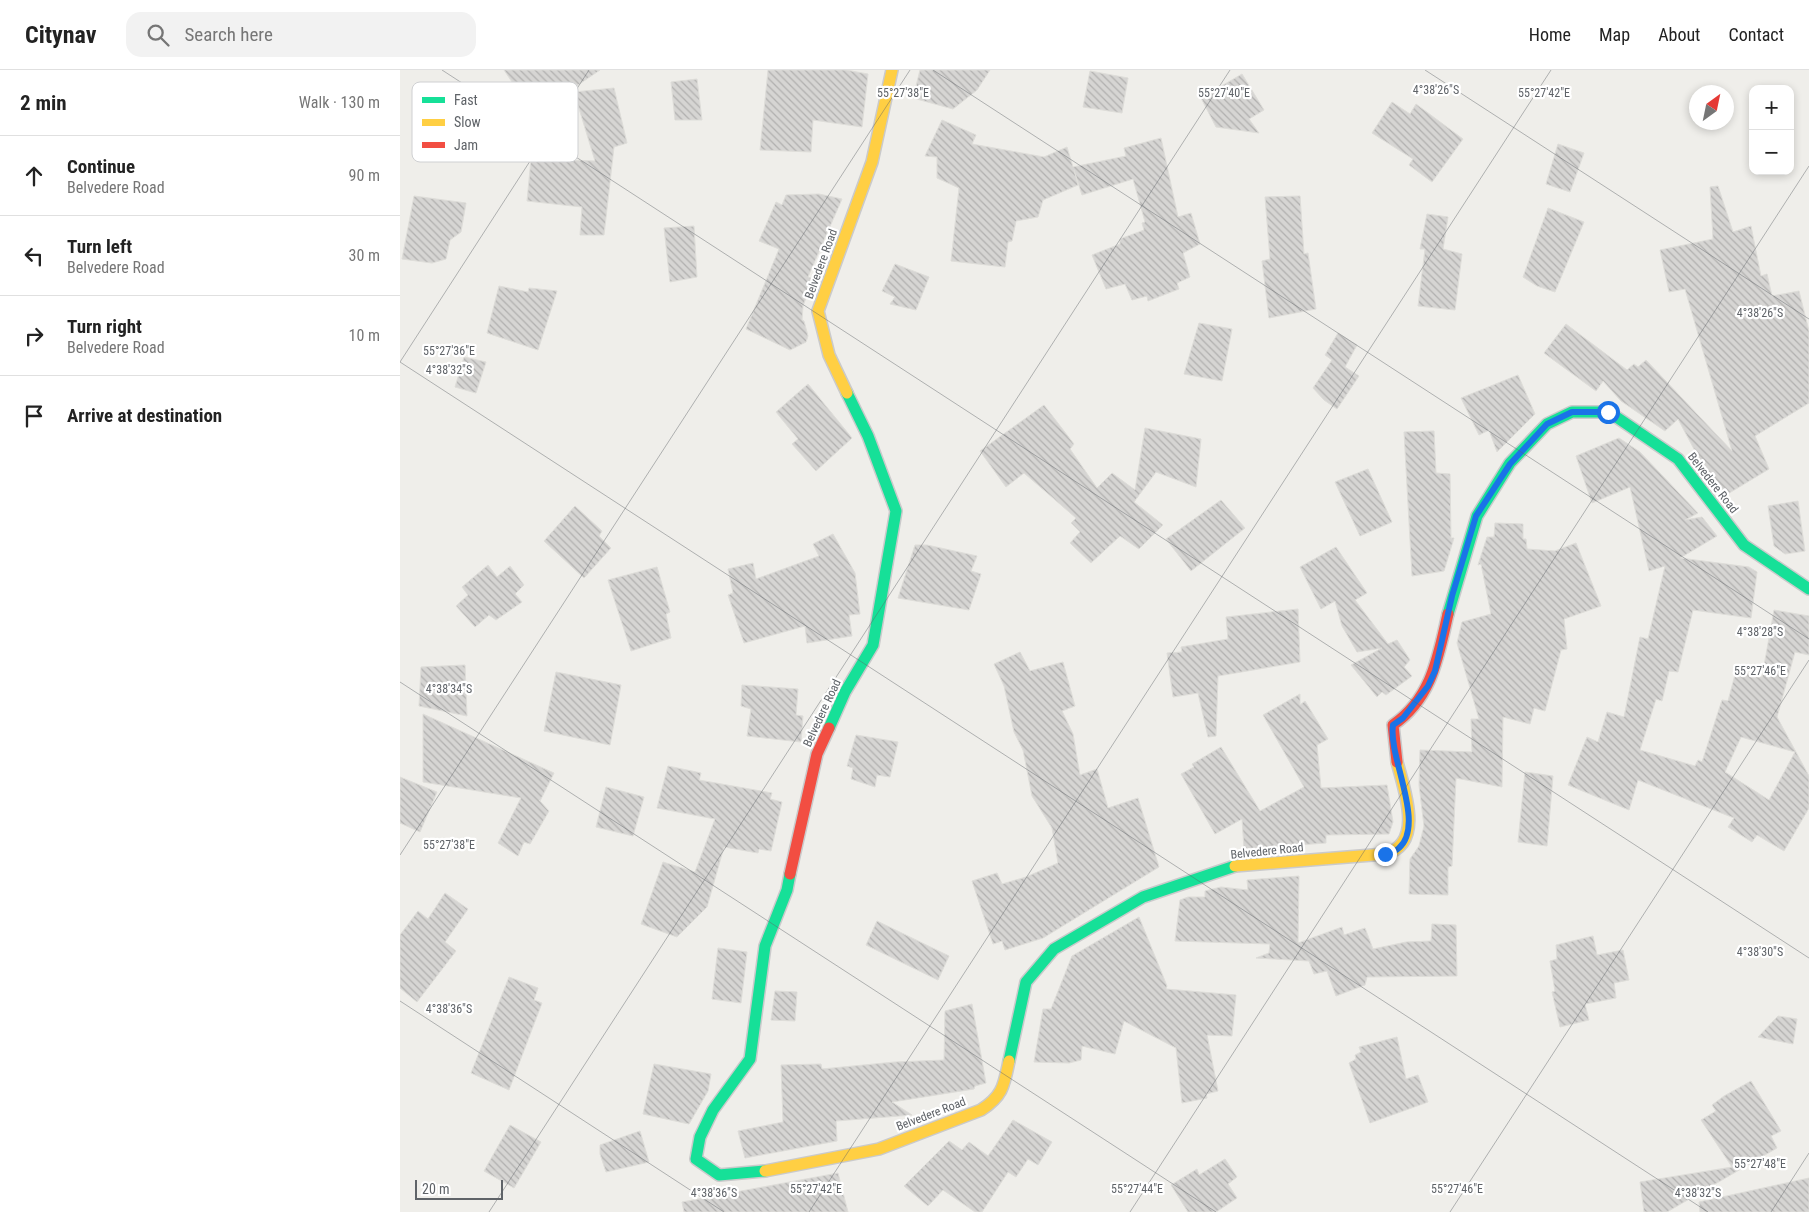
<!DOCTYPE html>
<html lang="en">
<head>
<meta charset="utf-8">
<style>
  body { margin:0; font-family:"Roboto Condensed",sans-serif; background:#f2f2f2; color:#222 }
  .controls { position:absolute; right:15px; top:15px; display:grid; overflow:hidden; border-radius:10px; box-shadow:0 2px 8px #0003 }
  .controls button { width:45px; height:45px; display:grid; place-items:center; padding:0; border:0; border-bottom:1px solid #e0e0e0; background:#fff; color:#222; font:25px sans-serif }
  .compass { position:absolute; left:1289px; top:15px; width:45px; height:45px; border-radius:50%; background:#fff; box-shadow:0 2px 8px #0003; rotate:33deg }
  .scale { position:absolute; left:15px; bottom:12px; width:88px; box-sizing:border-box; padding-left:5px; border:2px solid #5f6368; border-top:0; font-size:14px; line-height:18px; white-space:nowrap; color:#5f6368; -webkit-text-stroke:4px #fff; paint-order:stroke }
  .stop { position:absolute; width:15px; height:15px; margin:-11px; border:4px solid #1a73e8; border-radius:50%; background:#fff }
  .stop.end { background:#1a73e8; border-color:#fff; box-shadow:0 1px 5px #0008 }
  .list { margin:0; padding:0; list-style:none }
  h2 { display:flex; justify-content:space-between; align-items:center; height:65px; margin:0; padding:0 20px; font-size:21px }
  h2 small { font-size:16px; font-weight:400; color:#767676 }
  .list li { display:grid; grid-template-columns:32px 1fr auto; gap:15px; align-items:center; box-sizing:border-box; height:80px; padding:0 20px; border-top:1px solid #e0e0e0 }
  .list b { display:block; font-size:19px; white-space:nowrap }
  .list p { margin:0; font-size:16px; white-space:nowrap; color:#767676 }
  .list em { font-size:16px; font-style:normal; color:#767676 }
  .icon { flex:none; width:28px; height:28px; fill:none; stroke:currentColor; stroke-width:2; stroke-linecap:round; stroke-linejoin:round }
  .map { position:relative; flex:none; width:1409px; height:1142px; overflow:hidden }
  header { display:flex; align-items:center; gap:30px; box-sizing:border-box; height:70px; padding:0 25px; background:#fff; border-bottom:1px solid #e0e0e0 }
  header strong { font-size:24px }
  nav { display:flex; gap:28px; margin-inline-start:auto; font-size:18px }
  .search { width:350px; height:45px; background:#f2f2f2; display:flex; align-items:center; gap:12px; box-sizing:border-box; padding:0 18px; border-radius:15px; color:#767676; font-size:19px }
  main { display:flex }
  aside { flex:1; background:#fff }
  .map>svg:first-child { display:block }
  .building { fill:url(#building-back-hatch); stroke:#deddd9; fill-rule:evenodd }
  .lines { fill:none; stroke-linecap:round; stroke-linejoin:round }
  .fast-casing { stroke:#cacacb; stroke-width:14 }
  .slow-casing { stroke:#cacacb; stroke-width:14 }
  .jam-casing { stroke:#cacacb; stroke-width:14 }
  .fast { stroke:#16e098; stroke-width:11 }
  .slow { stroke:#ffcf43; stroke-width:11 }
  .jam { stroke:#f24e42; stroke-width:11 }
  .route { stroke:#1a73e8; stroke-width:6 }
  .ticks { fill:none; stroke:#5f6368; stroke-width:1; stroke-opacity:0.45 }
  .labels { text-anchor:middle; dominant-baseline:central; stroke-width:4.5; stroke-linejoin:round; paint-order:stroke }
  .street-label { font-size:12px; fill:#5f6368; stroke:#fff }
  .key { fill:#fff; stroke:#cfd0d2; stroke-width:1 }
  .key-label { font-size:14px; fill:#5f6368 }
  .ticks-label { font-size:12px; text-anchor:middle; fill:#5f6368; stroke:#fff; stroke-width:4.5; stroke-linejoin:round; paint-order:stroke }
</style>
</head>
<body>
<header>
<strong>Citynav</strong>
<div class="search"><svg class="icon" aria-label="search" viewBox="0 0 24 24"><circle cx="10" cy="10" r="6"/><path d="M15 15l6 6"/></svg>Search here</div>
<nav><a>Home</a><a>Map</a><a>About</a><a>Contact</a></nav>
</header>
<main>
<aside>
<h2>2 min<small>Walk · 130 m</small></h2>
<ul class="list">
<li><svg class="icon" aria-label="ahead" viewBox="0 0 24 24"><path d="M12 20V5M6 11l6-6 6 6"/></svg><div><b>Continue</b><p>Belvedere Road</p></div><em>90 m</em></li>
<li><svg class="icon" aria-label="left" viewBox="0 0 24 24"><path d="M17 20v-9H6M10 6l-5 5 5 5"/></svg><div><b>Turn left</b><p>Belvedere Road</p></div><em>30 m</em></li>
<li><svg class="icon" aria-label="right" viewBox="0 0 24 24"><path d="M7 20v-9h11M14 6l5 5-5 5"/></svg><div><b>Turn right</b><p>Belvedere Road</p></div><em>10 m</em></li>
<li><svg class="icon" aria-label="arrive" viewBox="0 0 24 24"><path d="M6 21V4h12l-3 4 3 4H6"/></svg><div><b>Arrive at destination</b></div></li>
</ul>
</aside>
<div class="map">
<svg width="1409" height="1142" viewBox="0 0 1409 1142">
  <defs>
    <pattern id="building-back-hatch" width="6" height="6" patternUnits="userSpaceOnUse" patternTransform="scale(1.25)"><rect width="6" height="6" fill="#d6d5d3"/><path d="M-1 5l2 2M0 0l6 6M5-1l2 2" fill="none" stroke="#b1b0af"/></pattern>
  </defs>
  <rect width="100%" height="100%" fill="#efeeea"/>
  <g class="building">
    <polygon points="104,0 200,0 134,45"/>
    <polygon points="368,0 446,0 468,4 462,57 413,50 411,82 360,80"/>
    <polygon points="520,0 590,0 577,20 553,39 513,28"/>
    <polygon points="690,1 728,8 722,43 683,37"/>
    <polygon points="842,4 864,40 849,49 859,63 816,57 801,28"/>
    <polygon points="297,9 302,50 275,50 271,12"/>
    <polygon points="214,18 227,73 214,77 204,165 180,165 182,137 127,131 131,89 195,91 174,22"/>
    <polygon points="992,32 1010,44 1016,34 1063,69 1032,112 1009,95 1013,89 972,63"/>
    <polygon points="542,50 576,65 572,74 644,87 667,77 673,97 726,86 724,78 761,68 778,147 791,143 800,174 783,183 790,207 777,213 779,219 748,231 747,226 732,230 725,214 706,219 692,185 720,174 720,169 744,160 742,153 745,152 733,109 682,125 674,100 678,115 643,130 638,147 616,151 612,171 608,172 605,197 551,191 559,118 537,108 537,87 525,86"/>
    <polygon points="1158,74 1184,83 1170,122 1146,114"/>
    <polygon points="1318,116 1333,162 1351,156 1361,206 1367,204 1372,226 1399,221 1409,261 1409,333 1355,366 1369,399 1326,425 1303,396 1278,349 1265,361 1221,331 1203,311 1196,321 1144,283 1166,254 1227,300 1234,294 1238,297 1246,290 1332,381 1285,219 1269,222 1260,180 1313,169 1310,117"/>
    <polygon points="419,124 442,129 408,207 413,209 403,236 402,250 404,251 408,266 406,272 390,280 346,259 379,179 359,171 376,132 382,135 386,125"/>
    <polygon points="14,126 66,133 61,162 50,170 46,189 32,193 2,189"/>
    <polygon points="900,126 904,184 908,183 916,239 869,248 862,191 870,189 865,127"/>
    <polygon points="1148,138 1184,152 1155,222 1137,216 1123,207"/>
    <polygon points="1027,144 1048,147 1043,179 1062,184 1055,240 1018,236 1025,179 1020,179"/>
    <polygon points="294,156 297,207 270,212 264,158"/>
    <polygon points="495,194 529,207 516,240 490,234 495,227 482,221"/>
    <polygon points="99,216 128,222 129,218 157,221 138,280 87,263"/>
    <polygon points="799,253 832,259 822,311 784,304"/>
    <polygon points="938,263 957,275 945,297 959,306 937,339 924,330 913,318 932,290 925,285"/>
    <polygon points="64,287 86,292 76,323 55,317"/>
    <polygon points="1118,305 1135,344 1097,382 1089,360 1079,365 1061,328"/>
    <polygon points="408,314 452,368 416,401 392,374 398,369 376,342"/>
    <polygon points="644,335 674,374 670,379 697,418 712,403 735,420 745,358 801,369 796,417 756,402 734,432 763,455 739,479 720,466 691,493 670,473 680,462 671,453 676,448 624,403 606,417 580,381"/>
    <polygon points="1034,361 1036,403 1050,404 1051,468 1054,468 1044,501 1012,506 1004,362"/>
    <path d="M 1219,368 L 1240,382 L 1298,443 L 1285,450 L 1302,447 L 1317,466 L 1280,488 L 1349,497 L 1357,502 L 1351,548 L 1293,540 L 1278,602 L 1269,601 L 1262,631 L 1256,629 L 1240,680 L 1295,696 L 1298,690 L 1302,692 L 1322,630 L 1328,631 L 1336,601 L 1362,607 L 1374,540 L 1409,546 L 1409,585 L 1395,582 L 1377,647 L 1409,706 L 1409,738 L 1384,781 L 1357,765 L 1352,772 L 1328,757 L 1334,748 L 1238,710 L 1229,740 L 1168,715 L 1187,667 L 1198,672 L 1207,642 L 1224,647 L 1240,567 L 1248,569 L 1265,496 L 1249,501 L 1230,417 L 1192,433 L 1176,386 ZM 1341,667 L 1395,682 L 1369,730 L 1325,702 Z"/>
    <polygon points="968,399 992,452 960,466 935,412"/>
    <polygon points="821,430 845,458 791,501 766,469"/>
    <polygon points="1398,431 1405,481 1385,484 1374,476 1368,436"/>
    <polygon points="175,436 202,461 199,466 211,478 184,508 144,471"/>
    <polygon points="1095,453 1123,454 1123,469 1126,469 1127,479 1155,481 1176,473 1201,536 1164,549 1167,579 1161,580 1145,641 1134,638 1130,654 1103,647 1102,717 1056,708 1052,796 1048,797 1048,825 1009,824 1010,789 1019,776 1024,756 1019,715 1020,680 1072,682 1071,649 1079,649 1057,573 1062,552 1091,544 1081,494 1078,495 1087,467 1094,467"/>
    <polygon points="433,464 455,503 460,544 449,545 452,566 407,573 405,556 344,573 328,525 333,523 328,499 353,493 356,509 419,486 413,474"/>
    <polygon points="515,475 527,475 577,486 571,501 581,504 569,540 498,528"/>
    <polygon points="936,477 967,523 955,530 988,574 997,570 1010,590 1004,597 1012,606 986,625 982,622 977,627 951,595 982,578 957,582 942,556 935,531 921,539 900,497"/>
    <polygon points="88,495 97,507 110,496 124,515 115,524 122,532 96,550 89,545 75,557 56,536 68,525 62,517"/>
    <polygon points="257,497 270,542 266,544 271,568 231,581 208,510"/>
    <polygon points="898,539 900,592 818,606 816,666 808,667 798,623 773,627 767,583 782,582 781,577 828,569 826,547"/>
    <polygon points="620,582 630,601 663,592 675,636 662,641 673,664 680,705 697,699 708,738 738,728 759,797 643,868 605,880 602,871 593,874 572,811 597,803 602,814 626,807 658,793 652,758 632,726 623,680 614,662 604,616 594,594"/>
    <polygon points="65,595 67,646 19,636 21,597"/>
    <polygon points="156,602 221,615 210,675 144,661"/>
    <polygon points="342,615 398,619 396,645 403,646 401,672 347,666 351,639 341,636"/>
    <polygon points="900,624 900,635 905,631 928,669 917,675 921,718 987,715 993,752 989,764 926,765 926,773 844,779 842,749 815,764 781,704 794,697 792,694 821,677 860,741 904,717 863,645"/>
    <polygon points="23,644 154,703 140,731 139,730 149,741 130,774 124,772 118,786 98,773 121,728 23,712"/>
    <polygon points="456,665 498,672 490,707 477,705 475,717 451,709 453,698 447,696"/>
    <polygon points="268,696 301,703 299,710 372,723 370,729 382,732 371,781 359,779 358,783 324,777 307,837 277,867 241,854 263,792 295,802 315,749 257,738"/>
    <polygon points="1125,702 1153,706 1147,776 1118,772"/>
    <polygon points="0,707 37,722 20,762 0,753"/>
    <polygon points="206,717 244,727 233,766 196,757"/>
    <polygon points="899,806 898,873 942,857 944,865 965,858 973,879 1006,872 1031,871 1032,854 1056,855 1057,906 967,907 965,915 936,926 927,901 914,904 909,891 856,888 869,883 870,874 775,871 780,830 788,827 805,827 805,821 821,817 848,820 847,810"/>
    <polygon points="45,823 68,839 45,872 56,881 17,932 0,918 0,865 18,841 28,849"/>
    <polygon points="739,847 767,916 766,919 836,925 832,966 807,965 818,1021 806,1024 807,1028 782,1033 776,978 724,951 715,984 682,976 681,990 669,993 634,992 643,939 651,939 672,886"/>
    <polygon points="477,851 549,886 538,910 466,875"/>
    <polygon points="1193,866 1197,885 1223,880 1229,910 1214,913 1216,928 1185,934 1189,950 1160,957 1152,922 1155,921 1150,891 1157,889 1156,875"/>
    <polygon points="318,878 347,882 341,933 312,929"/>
    <polygon points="109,907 138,918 134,930 142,933 109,1020 71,1003"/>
    <polygon points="375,921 397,922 395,951 371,950"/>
    <polygon points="572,934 586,1013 575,1016 574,1019 492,1032 512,1045 436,1051 437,1071 345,1088 338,1061 383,1052 381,995 421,994 422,999 495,992 544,990 545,941"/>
    <polygon points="1378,946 1397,949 1393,974 1358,967"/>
    <polygon points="997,967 1006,1009 1018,1005 1028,1032 970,1053 949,993 956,989 955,985 961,982 959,977"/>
    <polygon points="254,994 311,1004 308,1021 289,1054 243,1044"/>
    <polygon points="1351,1011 1381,1061 1371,1066 1377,1078 1267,1142 1244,1142 1240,1112 1332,1097 1301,1050 1316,1041 1312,1035 1324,1026"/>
    <polygon points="613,1050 652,1072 638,1095 628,1089 616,1107 608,1102 582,1142 575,1142 543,1120 528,1136 504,1116 549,1071 562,1080 569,1072 588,1086"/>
    <polygon points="110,1055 141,1072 114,1118 84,1101"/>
    <polygon points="240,1061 249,1092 206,1102 200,1084 200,1075"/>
    <polygon points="825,1089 837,1107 828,1114 837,1128 816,1142 788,1142 771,1115 797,1099 799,1105"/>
    <polygon points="438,1103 448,1142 284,1142 282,1132"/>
    <polygon points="1409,1108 1409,1142 1300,1142 1299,1132"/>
  </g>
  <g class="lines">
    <defs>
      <g id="fast">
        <polyline points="1048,544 1077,446 1110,393 1147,354 1172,342 1209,342 1278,389 1344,475 1409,519"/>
        <polyline points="429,658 445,622 473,575 496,441 468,366 447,323"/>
        <polyline points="609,991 626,912 654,879 743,827 835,796"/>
        <polyline points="365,1101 319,1105 296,1089 300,1067 313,1040 350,989 365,876 387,820 390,804"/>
      </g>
      <g id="slow">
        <polyline points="447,323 429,285 418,241 472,92 492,0"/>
        <path d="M 835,796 L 985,784 C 1025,774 1004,719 997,692"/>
        <path d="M 365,1101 L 479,1079 L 581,1040 C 603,1026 604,1015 609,991"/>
      </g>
      <g id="jam">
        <path d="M 997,692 L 993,655 C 1032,628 1038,587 1048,544"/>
        <polyline points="390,804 417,684 429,658"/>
      </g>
    </defs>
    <use href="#fast" class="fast-casing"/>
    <use href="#slow" class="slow-casing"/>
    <use href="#jam" class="jam-casing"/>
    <use href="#fast" class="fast"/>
    <use href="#slow" class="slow"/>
    <use href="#jam" class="jam"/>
  </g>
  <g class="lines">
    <path class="route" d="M 985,784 C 989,783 995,782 999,778 C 1026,754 988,687 993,655 L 1003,648 L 1028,616 L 1035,601 L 1052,526 L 1076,446 L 1110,394 L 1147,354 L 1172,342 L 1208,342"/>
  </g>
  <path class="ticks" d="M 42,0 L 1409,888M 533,0 L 1409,569M 1025,0 L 1409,249M 0,292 L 189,0M 0,292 L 1308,1142M 0,612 L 816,1142M 0,785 L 510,0M 0,931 L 324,1142M 89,1142 L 830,0M 409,1142 L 1151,0M 730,1142 L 1409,96M 1050,1142 L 1409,590M 1371,1142 L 1409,1083"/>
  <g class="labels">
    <g class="street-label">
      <text transform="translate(421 194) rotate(-70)">Belvedere Road</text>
      <text transform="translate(1313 413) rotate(52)">Belvedere Road</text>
      <text transform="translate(422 643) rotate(-65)">Belvedere Road</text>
      <text transform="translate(867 781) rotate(-6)">Belvedere Road</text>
      <text transform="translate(531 1044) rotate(-21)">Belvedere Road</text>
    </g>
  </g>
  <rect x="12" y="12" width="166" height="80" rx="8" class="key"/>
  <rect x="22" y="27" width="23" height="6" fill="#16e098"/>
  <rect x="22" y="49" width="23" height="7" fill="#ffcf43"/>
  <rect x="22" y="72" width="23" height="6" fill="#f24e42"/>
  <g class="key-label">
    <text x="54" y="35">Fast</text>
    <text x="54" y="57">Slow</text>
    <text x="54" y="80">Jam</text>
  </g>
  <g class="ticks-label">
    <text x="1036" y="24">4°38'26"S</text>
    <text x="824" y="27">55°27'40"E</text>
    <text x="1144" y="27">55°27'42"E</text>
    <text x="503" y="27">55°27'38"E</text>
    <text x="1360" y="247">4°38'26"S</text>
    <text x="49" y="285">55°27'36"E</text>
    <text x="49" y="304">4°38'32"S</text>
    <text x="1360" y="566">4°38'28"S</text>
    <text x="1360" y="605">55°27'46"E</text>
    <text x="49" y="623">4°38'34"S</text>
    <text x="49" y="779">55°27'38"E</text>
    <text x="1360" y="886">4°38'30"S</text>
    <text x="49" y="943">4°38'36"S</text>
    <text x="1360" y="1098">55°27'48"E</text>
    <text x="416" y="1123">55°27'42"E</text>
    <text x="737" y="1123">55°27'44"E</text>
    <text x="1057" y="1123">55°27'46"E</text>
    <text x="314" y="1127">4°38'36"S</text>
    <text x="1298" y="1127">4°38'32"S</text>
  </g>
</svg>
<div class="controls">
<button>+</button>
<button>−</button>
</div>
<svg class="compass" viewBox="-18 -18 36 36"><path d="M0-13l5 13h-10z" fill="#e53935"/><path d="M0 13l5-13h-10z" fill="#767676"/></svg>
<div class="scale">20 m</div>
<div class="stop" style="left:1208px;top:342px"></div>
<div class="stop end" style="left:985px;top:784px"></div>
</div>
</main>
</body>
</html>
